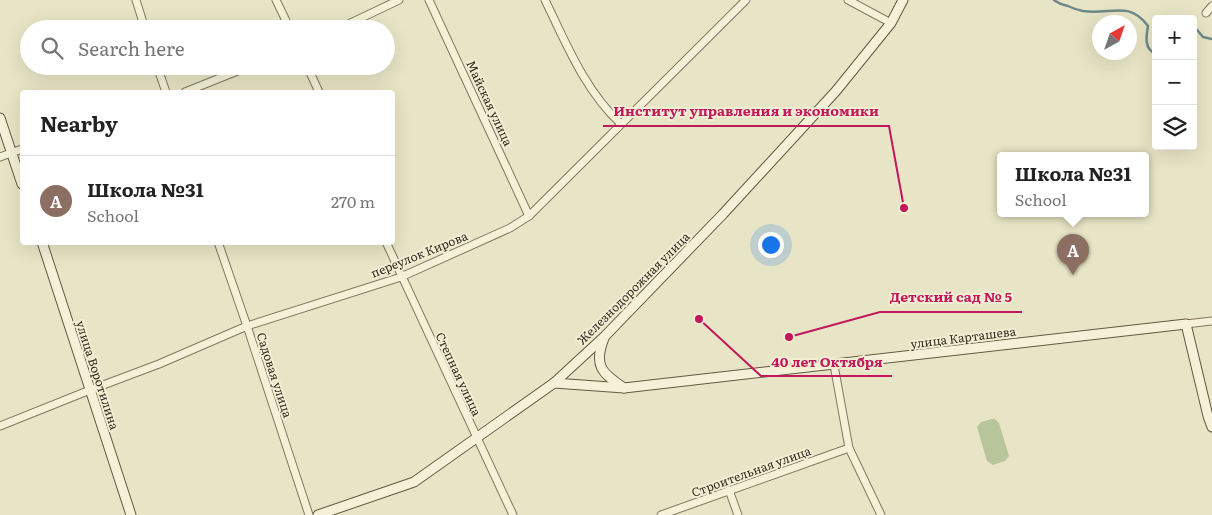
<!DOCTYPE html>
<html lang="en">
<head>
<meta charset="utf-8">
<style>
  body { margin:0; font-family:Literata,serif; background:#f6f6f6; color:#222 }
  .controls { position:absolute; right:15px; top:15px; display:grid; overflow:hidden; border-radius:5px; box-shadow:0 5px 20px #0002 }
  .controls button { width:45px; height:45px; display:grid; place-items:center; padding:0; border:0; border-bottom:1px solid #e0e0e0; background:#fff; color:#222; font:25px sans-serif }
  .compass { position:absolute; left:1092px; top:15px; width:45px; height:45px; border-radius:50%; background:#fff; box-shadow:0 5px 20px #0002; rotate:40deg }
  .you { position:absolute; left:770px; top:244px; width:18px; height:18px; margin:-12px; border:4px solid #fff; border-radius:50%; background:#1a73e8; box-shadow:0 0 0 8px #1a73e833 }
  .badge { display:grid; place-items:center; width:32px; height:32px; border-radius:50%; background:#894535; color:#fff; font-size:16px; font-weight:700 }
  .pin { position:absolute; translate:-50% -41px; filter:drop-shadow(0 1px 2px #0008) }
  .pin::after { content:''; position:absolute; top:26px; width:18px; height:15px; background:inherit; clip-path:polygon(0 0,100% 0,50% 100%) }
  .popup { position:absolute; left:997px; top:152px; width:152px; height:65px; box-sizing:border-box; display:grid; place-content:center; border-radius:5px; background:#fff; filter:drop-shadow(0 1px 4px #0005); font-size:16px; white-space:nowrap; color:#767676 }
  .popup b { font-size:19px; color:#222 }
  .popup::after { content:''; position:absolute; left:50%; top:100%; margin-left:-10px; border:10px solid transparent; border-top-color:#fff }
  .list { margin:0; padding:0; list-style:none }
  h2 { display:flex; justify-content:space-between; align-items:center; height:65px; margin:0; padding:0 20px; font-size:21px }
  h2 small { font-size:16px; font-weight:400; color:#767676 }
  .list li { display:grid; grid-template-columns:32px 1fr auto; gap:15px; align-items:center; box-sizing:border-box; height:90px; padding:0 20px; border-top:1px solid #e0e0e0 }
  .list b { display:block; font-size:19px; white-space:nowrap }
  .list p { margin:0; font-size:16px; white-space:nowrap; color:#767676 }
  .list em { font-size:16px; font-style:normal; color:#767676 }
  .icon { flex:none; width:28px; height:28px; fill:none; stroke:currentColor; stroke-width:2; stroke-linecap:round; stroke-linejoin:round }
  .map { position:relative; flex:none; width:1212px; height:515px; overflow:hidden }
  .search { position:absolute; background:#fff; box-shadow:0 5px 20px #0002; left:20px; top:20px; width:375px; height:55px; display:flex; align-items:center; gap:12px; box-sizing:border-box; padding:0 18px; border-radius:28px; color:#767676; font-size:19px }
  .panel { position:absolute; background:#fff; box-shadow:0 5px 20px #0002; left:20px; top:90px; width:375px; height:155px; border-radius:5px }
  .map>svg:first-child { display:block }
  .green { fill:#b8c59b }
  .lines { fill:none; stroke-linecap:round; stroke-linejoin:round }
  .stream { stroke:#6f8a88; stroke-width:2.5 }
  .street-casing { stroke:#82785e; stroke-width:9 }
  .secondary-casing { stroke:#635941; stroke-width:11 }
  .street { stroke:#f4f1d8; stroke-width:7 }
  .secondary { stroke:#f4f1d8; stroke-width:9 }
  .labels { text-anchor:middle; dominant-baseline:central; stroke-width:4; stroke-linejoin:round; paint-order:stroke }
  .street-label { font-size:12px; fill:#342d20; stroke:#f1eed4 }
  .leader { fill:none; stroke:#c2185b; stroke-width:2 }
  .callout-dot { fill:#c2185b; stroke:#f1eed4; stroke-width:2 }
  .callout-label { font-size:14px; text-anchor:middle; font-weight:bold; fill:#c2185b; stroke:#f1eed4; stroke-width:4; stroke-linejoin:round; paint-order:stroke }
</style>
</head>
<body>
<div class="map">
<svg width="1212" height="515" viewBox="0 0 1212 515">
  <rect width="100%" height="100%" fill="#e8e5c6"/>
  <polygon class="green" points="992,419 995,419 999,423 1009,456 1005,461 993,465 987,461 977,427 981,422"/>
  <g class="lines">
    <g class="stream">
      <path d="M 1054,0 C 1058,3 1062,5 1068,6 C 1072,8 1078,10 1083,11 C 1111,15 1129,0 1148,26 C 1146,37 1144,49 1156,54"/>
      <polyline points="1193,25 1203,37 1212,39"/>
    </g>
    <defs>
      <g id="street">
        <polyline points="136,0 145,29"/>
        <polyline points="276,0 290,29"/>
        <polyline points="429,0 529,216"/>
        <path d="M 545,0 C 566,43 585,91 621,124"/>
        <polyline points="848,0 891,23"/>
        <polyline points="1206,13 1212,6"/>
        <polyline points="338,29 399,0"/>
        <polyline points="157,66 166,92"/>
        <polyline points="307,66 319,92"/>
        <polyline points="185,92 250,66"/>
        <polyline points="0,157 22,149"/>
        <polyline points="218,242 247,326 309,515"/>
        <polyline points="386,242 513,515"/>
        <polyline points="1186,324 1212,321"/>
        <polyline points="834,365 849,448 881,515"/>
        <polyline points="0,426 90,390 159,364 247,326 401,277 510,228 529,216 746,0"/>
        <polyline points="729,490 738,515"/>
        <polyline points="661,515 849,448"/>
      </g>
      <g id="secondary">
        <polyline points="0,118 22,184"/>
        <polyline points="42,242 131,515"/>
        <path d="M 604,338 C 593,366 602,373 624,388 L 1186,324 L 1208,416 L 1212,427"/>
        <polyline points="554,383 624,388"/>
        <polyline points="318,515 414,482 554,383 605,336 723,214 836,91 891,23 903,0"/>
      </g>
    </defs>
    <use href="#street" class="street-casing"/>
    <use href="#secondary" class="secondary-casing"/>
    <use href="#street" class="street"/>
    <use href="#secondary" class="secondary"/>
  </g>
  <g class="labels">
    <g class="street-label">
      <text transform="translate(490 103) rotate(65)">Майская улица</text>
      <text transform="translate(419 254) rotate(-22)">переулок Кирова</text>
      <text transform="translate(633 288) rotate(-45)">Железнодорожная улица</text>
      <text transform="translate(963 337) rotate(-7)">улица Карташева</text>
      <text transform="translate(459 374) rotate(65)">Степная улица</text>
      <text transform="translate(98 375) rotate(72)">улица Воротилина</text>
      <text transform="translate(275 375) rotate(72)">Садовая улица</text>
      <text transform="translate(751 471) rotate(-20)">Строительная улица</text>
    </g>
  </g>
  <path class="leader" d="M904 208L889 126H603M789 337L880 312H1022M699 319L761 376H892"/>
  <g class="callout-dot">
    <circle cx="904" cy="208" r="5"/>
    <circle cx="789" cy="337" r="5"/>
    <circle cx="699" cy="319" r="5"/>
  </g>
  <g class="callout-label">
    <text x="746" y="116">Институт управления и экономики</text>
    <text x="951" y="302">Детский сад № 5</text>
    <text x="827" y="367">40 лет Октября</text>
  </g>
</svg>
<div class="controls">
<button>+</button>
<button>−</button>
<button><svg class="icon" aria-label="layers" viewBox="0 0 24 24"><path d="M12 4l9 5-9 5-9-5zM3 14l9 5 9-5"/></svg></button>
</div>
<svg class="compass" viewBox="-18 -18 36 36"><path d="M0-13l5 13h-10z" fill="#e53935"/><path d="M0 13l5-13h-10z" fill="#767676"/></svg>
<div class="you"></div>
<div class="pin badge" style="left:1073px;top:275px;background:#8d6e63">A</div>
<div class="popup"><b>Школа №31</b>School</div>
<div class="search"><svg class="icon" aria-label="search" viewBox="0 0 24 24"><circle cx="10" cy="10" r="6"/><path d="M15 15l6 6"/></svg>Search here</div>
<section class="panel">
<h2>Nearby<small></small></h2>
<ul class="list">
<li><span class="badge" style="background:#8d6e63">A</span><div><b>Школа №31</b><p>School</p></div><em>270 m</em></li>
</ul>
</section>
</div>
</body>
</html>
